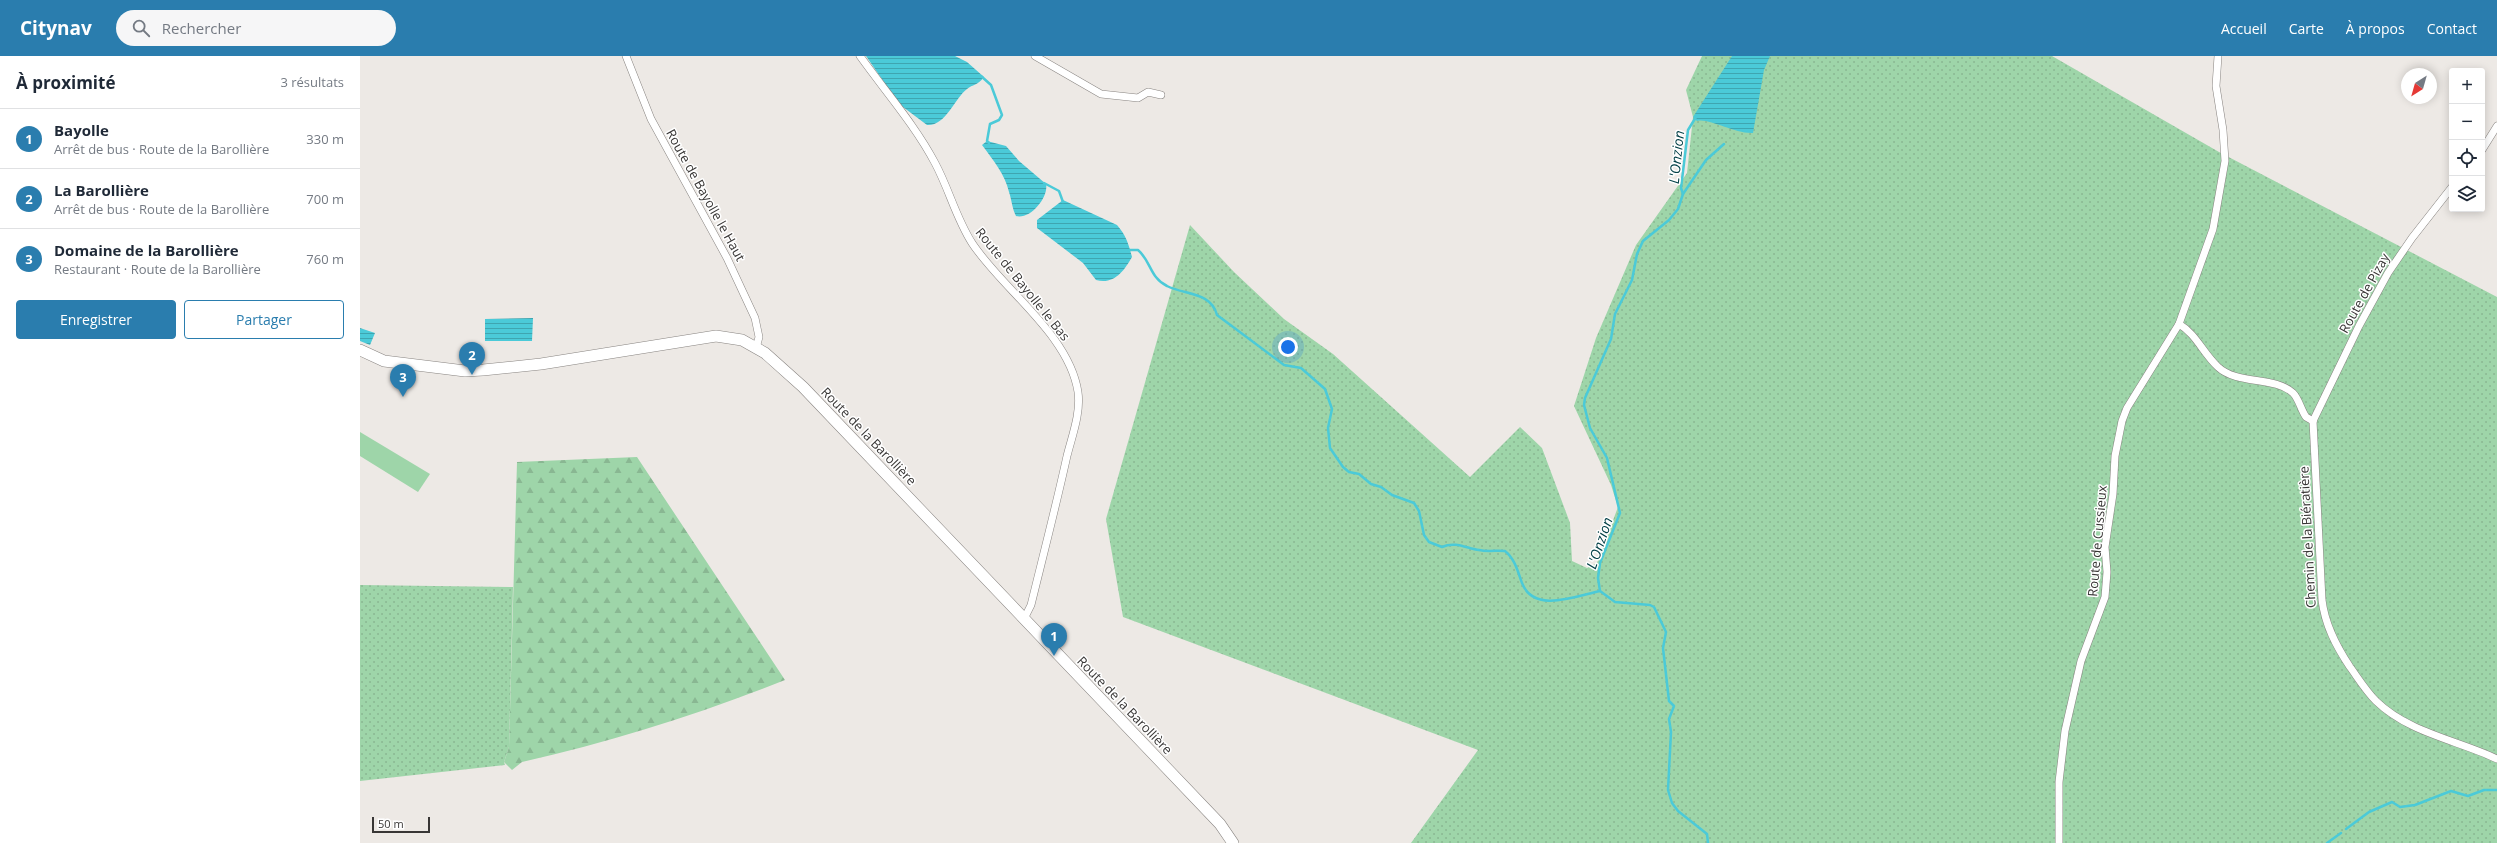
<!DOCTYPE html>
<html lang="fr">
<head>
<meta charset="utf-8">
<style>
  body { margin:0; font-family:"Open Sans",sans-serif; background:#f6f6f7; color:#1f2937 }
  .controls { position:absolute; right:12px; top:12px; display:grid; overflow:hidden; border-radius:4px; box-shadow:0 2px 10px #0003 }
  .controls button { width:36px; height:36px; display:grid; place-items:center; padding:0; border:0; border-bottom:1px solid #e0e1e3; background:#fff; color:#1f2937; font:20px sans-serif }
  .compass { position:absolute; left:2041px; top:12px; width:36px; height:36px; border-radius:50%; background:#fff; box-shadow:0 2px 10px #0003; rotate:217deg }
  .scale { position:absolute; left:12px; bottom:10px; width:58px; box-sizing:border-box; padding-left:4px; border:2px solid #383635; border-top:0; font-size:11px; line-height:14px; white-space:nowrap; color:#383635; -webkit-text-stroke:3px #fff; paint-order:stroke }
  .you { position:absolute; left:928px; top:291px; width:14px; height:14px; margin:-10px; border:3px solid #fff; border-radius:50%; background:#1a73e8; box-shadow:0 0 0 6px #1a73e833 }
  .badge { display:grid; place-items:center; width:26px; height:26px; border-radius:50%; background:#2a7dae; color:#fff; font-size:13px; font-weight:700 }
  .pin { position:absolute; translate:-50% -33px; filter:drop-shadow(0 1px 2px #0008) }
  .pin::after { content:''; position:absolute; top:21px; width:14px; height:12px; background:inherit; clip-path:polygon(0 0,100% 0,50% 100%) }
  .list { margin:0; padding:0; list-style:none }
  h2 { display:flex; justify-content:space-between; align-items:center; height:52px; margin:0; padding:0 16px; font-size:17px }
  h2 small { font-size:13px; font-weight:400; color:#747a83 }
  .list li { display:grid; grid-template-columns:26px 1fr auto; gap:12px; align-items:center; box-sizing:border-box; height:60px; padding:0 16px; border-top:1px solid #e0e1e3 }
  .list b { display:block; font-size:15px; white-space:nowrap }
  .list p { margin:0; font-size:13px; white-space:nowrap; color:#747a83 }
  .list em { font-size:13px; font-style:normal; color:#747a83 }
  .actions { display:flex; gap:8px; padding:12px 16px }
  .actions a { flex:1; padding:9px 0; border:1px solid #2a7dae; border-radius:4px; text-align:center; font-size:14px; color:#2a7dae }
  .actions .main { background:#2a7dae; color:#fff }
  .icon { flex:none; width:22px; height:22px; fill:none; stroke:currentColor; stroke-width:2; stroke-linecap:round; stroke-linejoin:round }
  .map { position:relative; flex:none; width:2137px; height:787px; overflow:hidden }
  header { display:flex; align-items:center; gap:24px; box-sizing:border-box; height:56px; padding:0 20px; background:#2a7dae; color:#fff }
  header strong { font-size:19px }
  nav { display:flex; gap:22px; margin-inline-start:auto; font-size:14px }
  .search { width:280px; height:36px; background:#f6f6f7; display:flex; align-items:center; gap:10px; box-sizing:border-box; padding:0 14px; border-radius:22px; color:#747a83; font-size:15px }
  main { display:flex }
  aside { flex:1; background:#fff }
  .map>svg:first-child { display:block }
  .grass { fill:url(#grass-dots) }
  .forest { fill:url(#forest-firs) }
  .garden { fill:#9ed5a9 }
  .water { fill:url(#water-rules) }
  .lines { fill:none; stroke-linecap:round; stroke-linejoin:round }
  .stream { stroke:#4bcad8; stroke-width:2.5 }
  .minor-casing { stroke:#888481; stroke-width:8 }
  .secondary-casing { stroke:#888481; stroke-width:12 }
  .minor { stroke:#fff; stroke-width:7 }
  .secondary { stroke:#fff; stroke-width:11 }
  .labels { text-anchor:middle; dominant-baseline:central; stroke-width:3; stroke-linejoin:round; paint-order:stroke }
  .street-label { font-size:13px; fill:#383635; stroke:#fff }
  .water-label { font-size:14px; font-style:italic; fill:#044147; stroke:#fff }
</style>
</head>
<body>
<header>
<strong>Citynav</strong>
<div class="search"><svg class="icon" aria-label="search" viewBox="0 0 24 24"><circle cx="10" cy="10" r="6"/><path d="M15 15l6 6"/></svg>Rechercher</div>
<nav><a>Accueil</a><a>Carte</a><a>À propos</a><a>Contact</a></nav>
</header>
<main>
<aside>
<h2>À proximité<small>3 résultats</small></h2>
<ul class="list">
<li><span class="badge">1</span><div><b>Bayolle</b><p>Arrêt de bus · Route de la Barollière</p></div><em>330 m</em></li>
<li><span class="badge">2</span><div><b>La Barollière</b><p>Arrêt de bus · Route de la Barollière</p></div><em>700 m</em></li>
<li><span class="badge">3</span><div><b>Domaine de la Barollière</b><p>Restaurant · Route de la Barollière</p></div><em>760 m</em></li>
</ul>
<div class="actions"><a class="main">Enregistrer</a><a>Partager</a></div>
</aside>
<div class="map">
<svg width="2137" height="787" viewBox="0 0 2137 787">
  <defs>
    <pattern id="grass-dots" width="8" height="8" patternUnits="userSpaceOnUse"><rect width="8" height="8" fill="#9ed5a9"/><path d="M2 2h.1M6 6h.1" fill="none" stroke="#89b792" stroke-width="1.8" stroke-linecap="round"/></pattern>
    <pattern id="forest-firs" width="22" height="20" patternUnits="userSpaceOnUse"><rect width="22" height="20" fill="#9ed5a9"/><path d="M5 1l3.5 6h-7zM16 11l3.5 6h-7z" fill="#89b792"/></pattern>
    <pattern id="water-rules" width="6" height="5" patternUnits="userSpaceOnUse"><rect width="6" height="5" fill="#4bcad8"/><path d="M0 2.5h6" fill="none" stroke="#3fa5b0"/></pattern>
  </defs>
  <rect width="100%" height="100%" fill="#ede9e5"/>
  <g class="grass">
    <polygon points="1342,0 1692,0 1859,96 2137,241 2137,787 1051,787 1118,694 763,561 746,463 830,169 874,216 924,263 973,298 1110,421 1160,371 1182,392 1210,467 1212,505 1227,512 1237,507 1258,451 1251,429 1214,350 1236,282 1276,189 1327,117 1333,61 1326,34"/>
    <polygon points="0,529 153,531 149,691 144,706 145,709 0,725"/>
  </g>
  <path class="forest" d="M 277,401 L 425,624 C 340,658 251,686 162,706 L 152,714 L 144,706 L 149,691 L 157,406 Z"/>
  <polygon class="garden" points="0,376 70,418 58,436 0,400"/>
  <g class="water">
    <path d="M 506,0 L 595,0 L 607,6 L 624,21 C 617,30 613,28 607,33 C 594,43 586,70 567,69 L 539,48 Z"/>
    <path d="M 1372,0 L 1410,0 L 1404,14 L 1393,77 C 1374,78 1350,62 1337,65 L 1333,61 Z"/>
    <path d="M 627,85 L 646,90 L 659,105 L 686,128 C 689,141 670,164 656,160 C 652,152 652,145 649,136 C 645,118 633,104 622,89 Z"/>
    <path d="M 703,144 L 757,169 C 766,179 769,189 772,201 C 764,215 754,229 736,224 L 723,207 L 677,172 L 677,164 Z"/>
    <polygon points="173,262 172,285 125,285 125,263"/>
    <polygon points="0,272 15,277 10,289 0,285"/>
  </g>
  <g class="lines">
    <g class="stream">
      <polyline points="621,20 631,29 642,59 639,64 630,68 627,85 629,87"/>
      <polyline points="684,127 699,135 703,146"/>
      <polyline points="1323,138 1321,132 1328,74 1336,61"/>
      <path d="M 769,194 L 778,194 C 791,205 790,222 807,230 C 825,239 851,236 857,259 L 924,309 L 941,312 L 965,333 L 972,353 L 968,372 L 970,392 L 983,411 L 989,416 L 999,418 L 1011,428 L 1021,431 L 1032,439 L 1054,447 L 1059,455 L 1064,479 L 1069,486 L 1082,491 C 1095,485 1106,492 1119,494 C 1128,496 1137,494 1145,495 C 1155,503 1158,516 1162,527 C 1174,558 1216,540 1240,535"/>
      <polyline points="1986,773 2009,756 2032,746 2040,751 2055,749 2091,735 2108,740 2124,734 2137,734"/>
      <polyline points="1348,787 1347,778 1318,755 1312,747 1308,734 1311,676 1309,663 1314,650 1309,645 1303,592 1306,576 1294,551 1290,549 1255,546 1240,535 1238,522 1240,507 1260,457 1247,402 1230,372 1224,349 1225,342 1251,283 1255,258 1272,224 1277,198 1283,185 1309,164 1318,153 1323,138 1346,104 1364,88"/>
      <polyline points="1967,787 1981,777"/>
    </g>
    <defs>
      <g id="minor">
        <polyline points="266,0 291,63 367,202 395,262 399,281 396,292"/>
        <path d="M 500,0 C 525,35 555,69 575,107 C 589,133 596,162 612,187 C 642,233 709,278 718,336 C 721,357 712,380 707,400 C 696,450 683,500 671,549 L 664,563"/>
        <polyline points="675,0 741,38 778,42 788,36 801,39"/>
        <polyline points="2122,94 2137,70"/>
        <path d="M 1819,268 C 1836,278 1843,297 1858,311 C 1877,329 1915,320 1933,337 C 1939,343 1941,354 1946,361 L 1953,365"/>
        <path d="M 1953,365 L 1962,544 C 1965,569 1976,590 1990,611 C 1998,622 2006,635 2016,645 C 2049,677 2097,684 2137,703"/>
        <polyline points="1953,365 1999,270 2028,217 2052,182 2092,131"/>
        <polyline points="1699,787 1699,726 1705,675 1721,605 1745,541 1747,516 1745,491 1753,438 1755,400 1762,365 1767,352 1819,268 1853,173 1865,105 1863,74 1856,30 1858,0"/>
      </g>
      <polyline id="secondary" points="0,294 24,305 105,315 123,314 181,308 356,280 382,284 405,297 443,331 860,768 873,787"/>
    </defs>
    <use href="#minor" class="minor-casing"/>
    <use href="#secondary" class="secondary-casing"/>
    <use href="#minor" class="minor"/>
    <use href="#secondary" class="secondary"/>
  </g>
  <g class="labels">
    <g class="street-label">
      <text transform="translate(346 139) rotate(61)">Route de Bayolle le Haut</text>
      <text transform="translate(663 228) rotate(51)">Route de Bayolle le Bas</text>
      <text transform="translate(2004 237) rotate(-61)">Route de Pizay</text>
      <text transform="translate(509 380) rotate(46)">Route de la Barollière</text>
      <text transform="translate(1947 481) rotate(-93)">Chemin de la Biératière</text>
      <text transform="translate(1737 485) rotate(-85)">Route de Cussieux</text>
      <text transform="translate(765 649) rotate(46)">Route de la Barollière</text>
    </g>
    <g class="water-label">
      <text transform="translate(1316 101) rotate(-84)">L'Onzion</text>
      <text transform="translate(1239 487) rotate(-71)">L'Onzion</text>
    </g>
  </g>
</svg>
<div class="controls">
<button>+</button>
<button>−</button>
<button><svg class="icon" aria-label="locate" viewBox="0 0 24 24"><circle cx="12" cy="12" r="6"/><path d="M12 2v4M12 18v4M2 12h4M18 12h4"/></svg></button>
<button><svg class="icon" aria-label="layers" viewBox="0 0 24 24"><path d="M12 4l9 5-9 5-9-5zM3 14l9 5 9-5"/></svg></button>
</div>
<svg class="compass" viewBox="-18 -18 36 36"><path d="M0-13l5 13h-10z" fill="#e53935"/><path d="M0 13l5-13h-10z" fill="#747a83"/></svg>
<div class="scale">50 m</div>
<div class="you"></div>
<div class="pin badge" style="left:694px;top:600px">1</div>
<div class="pin badge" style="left:112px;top:319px">2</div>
<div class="pin badge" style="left:43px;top:341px">3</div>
</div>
</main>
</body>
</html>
